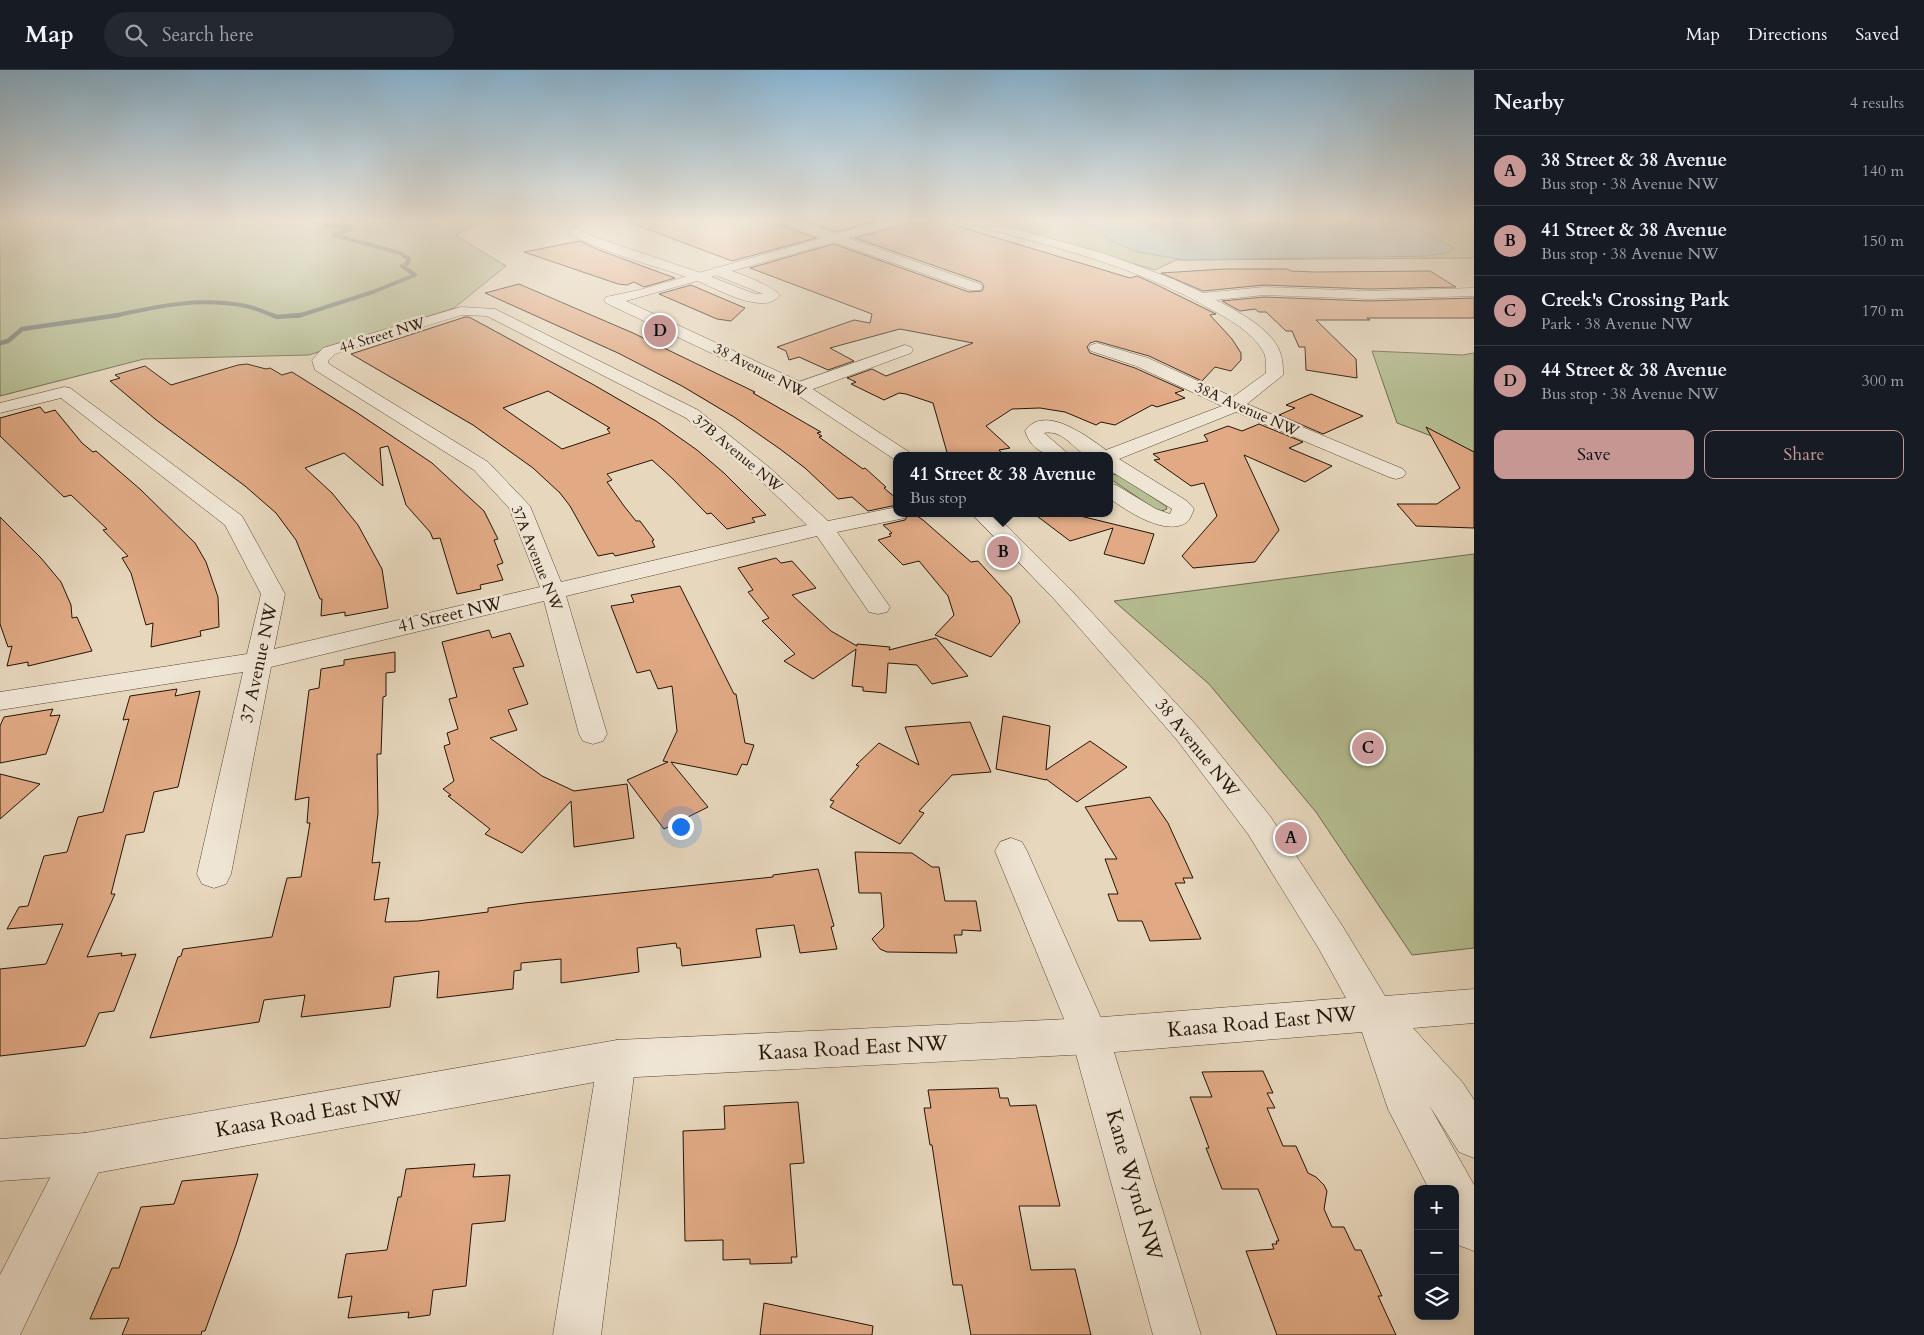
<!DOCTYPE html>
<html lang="en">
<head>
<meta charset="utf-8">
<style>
  body { margin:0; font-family:Cardo,serif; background:#242831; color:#f1f3f6 }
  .controls { position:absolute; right:15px; bottom:15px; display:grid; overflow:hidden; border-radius:10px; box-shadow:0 2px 12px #0003 }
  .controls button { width:45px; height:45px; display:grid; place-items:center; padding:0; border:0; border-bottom:1px solid #363941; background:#171b24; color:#f1f3f6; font:25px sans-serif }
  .you { position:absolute; left:680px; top:756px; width:18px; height:18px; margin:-12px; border:4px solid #fff; border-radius:50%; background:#1a73e8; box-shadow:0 0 0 8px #1a73e833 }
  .badge { display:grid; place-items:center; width:32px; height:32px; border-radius:50%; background:#c59692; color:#111; font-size:16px; font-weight:700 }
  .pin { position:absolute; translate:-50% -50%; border:2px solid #fff; box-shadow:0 1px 5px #0006 }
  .popup { position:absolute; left:893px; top:382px; width:220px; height:65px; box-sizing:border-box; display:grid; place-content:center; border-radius:10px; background:#171b24; filter:drop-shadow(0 1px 4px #0005); font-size:16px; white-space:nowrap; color:#9ea1a6 }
  .popup b { font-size:19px; color:#f1f3f6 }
  .popup::after { content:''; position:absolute; left:50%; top:100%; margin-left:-10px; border:10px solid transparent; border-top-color:#171b24 }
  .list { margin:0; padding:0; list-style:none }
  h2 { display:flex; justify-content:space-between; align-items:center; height:65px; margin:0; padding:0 20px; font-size:21px }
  h2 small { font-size:16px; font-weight:400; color:#9ea1a6 }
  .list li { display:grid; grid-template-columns:32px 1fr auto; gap:15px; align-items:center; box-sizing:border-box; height:70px; padding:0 20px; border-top:1px solid #363941 }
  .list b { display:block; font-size:19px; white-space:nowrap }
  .list p { margin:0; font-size:16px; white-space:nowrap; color:#9ea1a6 }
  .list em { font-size:16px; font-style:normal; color:#9ea1a6 }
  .actions { display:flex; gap:10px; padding:15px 20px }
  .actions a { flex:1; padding:11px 0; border:1px solid #c59692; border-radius:10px; text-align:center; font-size:18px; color:#c59692 }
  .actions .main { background:#c59692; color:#111 }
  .icon { flex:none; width:28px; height:28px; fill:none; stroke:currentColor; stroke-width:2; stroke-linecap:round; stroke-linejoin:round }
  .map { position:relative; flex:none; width:1474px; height:1265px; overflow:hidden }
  header { display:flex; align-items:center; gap:30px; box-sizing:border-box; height:70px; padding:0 25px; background:#171b24; border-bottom:1px solid #363941 }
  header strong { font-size:24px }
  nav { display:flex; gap:28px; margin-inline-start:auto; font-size:18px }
  .search { width:350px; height:45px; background:#242831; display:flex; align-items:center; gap:12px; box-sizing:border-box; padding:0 18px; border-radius:28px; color:#9ea1a6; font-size:19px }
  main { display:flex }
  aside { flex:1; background:#171b24 }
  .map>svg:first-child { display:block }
  .green { fill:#b5be92; stroke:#6c694c }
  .water { fill:#99b8b9; stroke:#6a7671 }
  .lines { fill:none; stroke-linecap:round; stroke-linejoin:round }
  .stream-far1 { stroke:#6a7671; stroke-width:4 }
  .stream { stroke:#6a7671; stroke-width:4.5 }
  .building { fill:#e1aa85; stroke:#241406; fill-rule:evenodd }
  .minor-casing { stroke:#554534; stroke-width:1 }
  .tertiary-casing { stroke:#554534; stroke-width:1 }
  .minor { fill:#efe5d4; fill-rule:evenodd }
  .tertiary { fill:#efe5d4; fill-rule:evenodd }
  .labels { text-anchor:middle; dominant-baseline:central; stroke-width:5; stroke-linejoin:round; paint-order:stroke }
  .far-street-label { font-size:15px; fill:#241406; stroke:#efe5d4 }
  .street-label { font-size:18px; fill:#241406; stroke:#efe5d4 }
  .near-street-label { font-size:21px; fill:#241406; stroke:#efe5d4 }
</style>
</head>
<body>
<header>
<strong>Map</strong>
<div class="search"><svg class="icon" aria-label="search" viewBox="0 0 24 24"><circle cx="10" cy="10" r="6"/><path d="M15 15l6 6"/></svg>Search here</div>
<nav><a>Map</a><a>Directions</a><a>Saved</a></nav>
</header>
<main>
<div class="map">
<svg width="1474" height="1265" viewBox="0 0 1474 1265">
  <rect width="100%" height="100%" fill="#e7d7bd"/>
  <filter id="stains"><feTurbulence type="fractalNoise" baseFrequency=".004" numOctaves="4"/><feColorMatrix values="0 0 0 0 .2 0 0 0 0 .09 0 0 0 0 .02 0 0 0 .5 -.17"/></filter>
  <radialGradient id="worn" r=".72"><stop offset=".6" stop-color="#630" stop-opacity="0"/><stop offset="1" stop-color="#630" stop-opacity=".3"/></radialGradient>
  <g class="green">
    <polygon points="0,149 490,149 455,165 506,196 454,238 309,285 144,289 0,326"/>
    <polygon points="981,149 1456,149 1474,158 1474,188 1176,190 1155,200"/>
    <polygon points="1372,281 1463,285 1474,283 1474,382 1397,353"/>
    <polygon points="1110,404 1119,405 1166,436 1167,439 1162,441 1155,439 1109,408"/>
    <polygon points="1474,484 1474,878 1412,885 1316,742 1209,614 1114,531"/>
  </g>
  <polygon class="water" points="1079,149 1400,149 1425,160 1431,166 1454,178 1446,183 1428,186 1186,190 1137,182 1115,173"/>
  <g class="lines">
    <g class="stream-far1">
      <path d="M 113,246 C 159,236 199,227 246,236 C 256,238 266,243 275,246"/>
      <polyline points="292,246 298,246 373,222 415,205 402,196 407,194 409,189 400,183 334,165 351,159 351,157 326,155 332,150 339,149"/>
    </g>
    <g class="stream">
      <polyline points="272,245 277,247 301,245"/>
      <polyline points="0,273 8,271 22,259 119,245"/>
    </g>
  </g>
  <g class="building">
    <polygon points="626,149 700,149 703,151 709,149 714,151 723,149 773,149 776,154 816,168 732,191 626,151"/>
    <polygon points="799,149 880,149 836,162"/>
    <polygon points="910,149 934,149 1130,208 1137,206 1153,213 1216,244 1210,245 1232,269 1241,283 1241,290 1231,301 1215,297 1202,311 1149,286 1096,271 1090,273 1087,277 1090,283 1135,298 1184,320 1175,323 1185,328 1157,337 1152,335 1115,355 1101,352 1096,355 1065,342 1040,338 1012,339 986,356 1010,378 999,380 1004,386 948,386 933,333 906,324 899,323 884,330 851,314 856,312 847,308 872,299 886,306 973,273 900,259 830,278 854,291 828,300 799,287 789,290 786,281 777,277 854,250 870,253 872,244 750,198 834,174 969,222 982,221 984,216 981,212 855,168 907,154"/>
    <polygon points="580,171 599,180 675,208 644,217 634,212 627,215 618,214 524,182"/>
    <polygon points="1224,199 1287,199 1291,201 1315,202 1430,201 1456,217 1369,219 1264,215 1203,221 1161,203"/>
    <polygon points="519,214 633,263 755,322 753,323 821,362 817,363 822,366 819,367 863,399 865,398 886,417 884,418 897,429 897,435 868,441 852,427 838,429 805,398 780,379 734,347 682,316 618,283 485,223"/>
    <polygon points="691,215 745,238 731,251 717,249 659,224"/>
    <polygon points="1264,227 1369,231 1474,228 1474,248 1367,248 1370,250 1316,250 1356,289 1357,308 1306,300 1305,277 1299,277 1292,261 1286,261 1266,242 1259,242 1255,239 1240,241 1222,231"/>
    <path d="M 465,247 L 469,247 L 594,315 L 656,351 L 697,380 L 724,403 L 766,445 L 752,448 L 755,452 L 727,459 L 711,443 L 707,444 L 673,409 L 652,390 L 607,404 L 612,410 L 607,412 L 624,436 L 636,451 L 640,451 L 654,470 L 652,471 L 655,477 L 615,486 L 613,483 L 598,486 L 570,436 L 560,423 L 533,398 L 473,355 L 351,284 ZM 548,321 L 610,358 L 607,359 L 610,363 L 562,379 L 503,338 Z"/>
    <polygon points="247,294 266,299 270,298 282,305 292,302 359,344 432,393 484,441 498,469 494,470 503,493 497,495 503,510 480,515 481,519 457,524 440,468 433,469 430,462 406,435 388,376 380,378 383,416 344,383 305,398 332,423 358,455 382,499 388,538 345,546 345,542 321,546 322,529 320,529 296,470 276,443 245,416 155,349 110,311 120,308 115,305 145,296 171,315 238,295"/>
    <polygon points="1311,324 1363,346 1323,364 1279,345 1295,338 1286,335"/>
    <polygon points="40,337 45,343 55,340 82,373 93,382 96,381 141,420 195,473 206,492 218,527 219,557 200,561 201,566 151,577 153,553 146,555 131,503 122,488 128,486 103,460 107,459 71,425 64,427 0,366 0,348"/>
    <polygon points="1259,354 1303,372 1289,378 1332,396 1305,412 1244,385 1279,460 1255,492 1193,498 1182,486 1217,446 1204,413 1191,416 1154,390 1160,389 1153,384 1208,371 1204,365 1228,356 1242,361"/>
    <polygon points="1426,357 1474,382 1474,458 1416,456 1397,434 1437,434 1460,418"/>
    <polygon points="910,443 913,443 923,450 971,492 978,491 1011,527 1020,552 991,587 935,565 954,545 948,526 919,491 903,495 878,470 891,466 889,464 892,463 883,455 905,450"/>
    <polygon points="1033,443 1068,443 1154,464 1144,494 1104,484 1113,458 1070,471"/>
    <polygon points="0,447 41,488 61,512 71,535 72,548 77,547 92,581 28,596 28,592 7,596 12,576 8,577 0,554"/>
    <polygon points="776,488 781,493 792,491 816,518 792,525 831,561 857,576 857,574 890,577 889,580 936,568 968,606 932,614 917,595 888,593 886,623 863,621 863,617 852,616 856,579 813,609 784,591 795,584 762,551 769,548 748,522 753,520 738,498"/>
    <polygon points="680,516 734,624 736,624 745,673 754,675 747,695 742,694 737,705 671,692 708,737 664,759 627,710 668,692 663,691 677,661 672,616 658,619 650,600 637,603 611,536 634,532 631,525"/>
    <polygon points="489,560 492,568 510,563 524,596 513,598 528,634 508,640 517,660 490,668 542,706 574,721 627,714 634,768 574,777 571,731 522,783 485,764 490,759 448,726 451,725 443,719 454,711 444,676 450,674 447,663 458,659 449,629 457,627 442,572"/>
    <polygon points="395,582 395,602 386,603 386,626 383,627 381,684 377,684 378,743 372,793 380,792 374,830 389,828 385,852 418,851 488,842 488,838 524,833 773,807 773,805 818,799 834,856 831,857 837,879 800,883 794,855 756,859 761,887 682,896 680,878 677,878 676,873 637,878 639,902 561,913 561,889 521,893 521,900 514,901 513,919 437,928 439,901 394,907 390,937 301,947 305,925 264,930 259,952 150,968 178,887 181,886 183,879 272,867 287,808 301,807 310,753 307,753 309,727 295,730 309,620 319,618 321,599 344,595 344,590"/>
    <polygon points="177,619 175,626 200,621 178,717 154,722 144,762 126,765 111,824 115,824 87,887 122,883 121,886 136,884 114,941 99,943 85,976 0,986 0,899 46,894 63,854 7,859 19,837 28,836 44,786 67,782 78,747 103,742 129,649 123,650 130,626"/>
    <polygon points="53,639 50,646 60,645 46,684 0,693 0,656 4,647"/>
    <polygon points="1003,646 1050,656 1046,700 1090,671 1127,697 1077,732 1046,709 1046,710 996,699"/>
    <polygon points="970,652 991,702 952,705 919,741 924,743 900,774 830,737 834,731 830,730 859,696 856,695 879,673 919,695 905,657"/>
    <polygon points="0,704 40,714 0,749"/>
    <polygon points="1150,727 1168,753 1193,808 1183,808 1185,813 1175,813 1201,869 1150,871 1142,851 1118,851 1108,824 1118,824 1105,789 1117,789 1085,737"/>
    <polygon points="855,782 912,783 932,797 939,797 945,831 976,831 981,861 962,860 962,865 954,865 957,883 887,882 880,879 872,869 884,857 881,823 859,823"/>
    <polygon points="1263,1001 1273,1023 1267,1023 1275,1038 1267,1038 1283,1076 1296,1076 1308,1103 1316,1107 1324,1115 1327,1121 1324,1139 1332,1157 1344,1157 1355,1180 1361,1180 1382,1226 1378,1226 1396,1265 1277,1265 1246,1181 1274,1179 1272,1174 1277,1174 1276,1171 1279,1171 1258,1119 1222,1119 1206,1078 1209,1078 1190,1027 1212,1027 1202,1002"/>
    <polygon points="998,1018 1000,1028 1008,1028 1010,1036 1036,1035 1060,1136 1019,1136 1031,1200 1075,1199 1091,1265 971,1265 962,1215 953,1215 932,1075 930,1075 924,1038 931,1038 928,1020"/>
    <polygon points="798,1032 804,1093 790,1094 797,1187 791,1187 792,1193 750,1194 750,1189 723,1190 723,1170 685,1171 683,1061 725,1059 724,1036"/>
    <polygon points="475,1094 473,1107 510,1105 505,1151 472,1154 466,1216 433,1220 430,1245 408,1248 409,1242 348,1248 352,1226 338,1228 346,1184 387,1180 398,1127 401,1127 406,1099"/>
    <polygon points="258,1104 236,1175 205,1261 202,1261 201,1265 122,1265 129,1248 90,1249 112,1198 119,1198 141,1137 174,1134 182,1111"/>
    <polygon points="764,1233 873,1256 872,1265 760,1265"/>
  </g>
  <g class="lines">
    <defs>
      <g id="minor">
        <polygon points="775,149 793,149 980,214 982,217 980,220 970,220 777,152"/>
        <path d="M 959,149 L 980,149 L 1106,184 L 1173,209 L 1203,223 L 1264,217 L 1369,221 L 1474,218 L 1474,226 L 1369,229 L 1264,225 L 1216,230 C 1238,242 1274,259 1281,285 C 1283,292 1283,299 1283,305 L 1247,334 L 1403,399 L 1406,403 L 1403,407 L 1396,409 L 1389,407 L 1236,342 L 1119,389 L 1187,431 L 1194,439 C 1192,444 1190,450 1186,453 C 1164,466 1127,441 1109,428 L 1109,413 L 1116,415 L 1156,439 L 1170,444 L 1172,439 L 1109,400 L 1109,386 C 1103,386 1095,387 1089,386 C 1074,382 1065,359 1044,363 L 1071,386 C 1049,386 1033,384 1025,361 C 1044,333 1088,367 1106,380 L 1222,336 L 1136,296 L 1091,281 L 1089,278 L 1091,275 L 1097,273 L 1148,288 L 1233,327 L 1266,303 C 1266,294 1267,285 1261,278 C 1250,261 1230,250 1214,241 C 1136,195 1047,175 961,152 Z"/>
        <path d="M 574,157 L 595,167 L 704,204 L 755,224 L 763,224 L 713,204 L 711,201 L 713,198 C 724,195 773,216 780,225 C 774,234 762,234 752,232 C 733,229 713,217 695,210 C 654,195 609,185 570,164 L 568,161 Z"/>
        <path d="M 461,237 L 495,239 L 698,340 L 770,398 L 828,451 L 897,437 L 897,443 L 908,443 L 905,448 L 837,462 L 890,537 L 887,542 L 878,544 L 869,542 L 817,466 L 566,526 L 607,664 L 603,671 L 593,674 L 583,671 L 579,664 L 544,531 L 271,597 L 231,804 L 226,814 L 214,818 L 202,814 L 197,804 L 243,602 L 0,640 L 0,622 L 247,584 L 261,524 L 225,455 L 61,328 L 0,343 L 0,333 L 64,317 L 70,318 L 242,446 L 285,524 L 274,579 L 540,517 L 509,438 L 474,400 L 315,300 L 312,290 L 323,278 ZM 462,245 L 487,246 L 686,348 L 756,406 L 807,455 L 561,512 L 530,436 L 488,392 L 329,294 L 328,291 L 335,284 Z"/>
        <polygon points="905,275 911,277 913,280 911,283 805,322 799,323 793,322 790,318 793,314"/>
        <polygon points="1011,768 1022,772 1027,781 1109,966 1201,1265 1153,1265 1071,966 995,781 1000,772"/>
        <polygon points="617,970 631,976 636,989 601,1265 553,1265 598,989 603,976"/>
        <polygon points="85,1063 100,1069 106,1084 100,1099 20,1265 0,1265 0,1205 70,1069"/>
      </g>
      <g id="tertiary">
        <polygon points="888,149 908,149 906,152 626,231 805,314 909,382 912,386 897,386 897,391 793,322 606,233 604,230 606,227 639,220"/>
        <polygon points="971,443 994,443 1071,520 1197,656 1270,746 1343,857 1385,926 1474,919 1474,953 1413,958 1463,1013 1474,1030 1474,1088 1459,1082 1429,1035 1474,1115 1474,1181 1458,1175 1455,1169 1455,1119 1429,1119 1388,1039 1362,962 1090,984 617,1008 85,1105 0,1111 0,1069 85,1063 617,970 1090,948 1346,928 1319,879 1248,764 1177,670 1055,530"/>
      </g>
    </defs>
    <use href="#minor" class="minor-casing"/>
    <use href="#tertiary" class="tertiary-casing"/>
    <use href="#minor" class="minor"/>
    <use href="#tertiary" class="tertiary"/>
  </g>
  <linearGradient id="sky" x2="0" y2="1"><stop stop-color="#88b6d5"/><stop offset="0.46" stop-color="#f4ede1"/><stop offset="1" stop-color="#f4ede1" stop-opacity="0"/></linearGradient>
  <rect width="1474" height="326" fill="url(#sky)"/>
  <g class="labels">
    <g class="far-street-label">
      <text transform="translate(382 265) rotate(-17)">44 Street NW</text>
      <text transform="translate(760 300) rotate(27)">38 Avenue NW</text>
      <text transform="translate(1247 339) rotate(24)">38A Avenue NW</text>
      <text transform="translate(738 383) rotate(40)">37B Avenue NW</text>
      <text transform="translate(537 488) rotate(68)">37A Avenue NW</text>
    </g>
    <g class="street-label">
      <text transform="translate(450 545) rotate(-13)">41 Street NW</text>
      <text transform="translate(259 593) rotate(-78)">37 Avenue NW</text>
      <text transform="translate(1197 678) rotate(51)">38 Avenue NW</text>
    </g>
    <g class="near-street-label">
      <text transform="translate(1262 952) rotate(-5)">Kaasa Road East NW</text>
      <text transform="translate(853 978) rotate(-3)">Kaasa Road East NW</text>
      <text transform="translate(309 1044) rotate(-10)">Kaasa Road East NW</text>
      <text transform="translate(1134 1115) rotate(74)">Kane Wynd NW</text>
    </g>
  </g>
  <rect width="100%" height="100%" filter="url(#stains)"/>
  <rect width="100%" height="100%" fill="url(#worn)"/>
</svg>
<div class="controls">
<button>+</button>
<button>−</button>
<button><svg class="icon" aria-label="layers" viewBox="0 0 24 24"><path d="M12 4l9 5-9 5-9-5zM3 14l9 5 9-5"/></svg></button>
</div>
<div class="you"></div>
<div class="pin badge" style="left:1291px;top:768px">A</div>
<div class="pin badge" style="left:1003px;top:482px">B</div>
<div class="popup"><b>41 Street &amp; 38 Avenue</b>Bus stop</div>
<div class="pin badge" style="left:1368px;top:678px">C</div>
<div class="pin badge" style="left:660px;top:261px">D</div>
</div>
<aside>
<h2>Nearby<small>4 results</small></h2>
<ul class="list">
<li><span class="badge">A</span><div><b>38 Street &amp; 38 Avenue</b><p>Bus stop · 38 Avenue NW</p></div><em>140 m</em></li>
<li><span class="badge">B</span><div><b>41 Street &amp; 38 Avenue</b><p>Bus stop · 38 Avenue NW</p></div><em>150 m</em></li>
<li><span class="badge">C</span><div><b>Creek's Crossing Park</b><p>Park · 38 Avenue NW</p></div><em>170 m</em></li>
<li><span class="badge">D</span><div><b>44 Street &amp; 38 Avenue</b><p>Bus stop · 38 Avenue NW</p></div><em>300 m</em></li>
</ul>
<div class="actions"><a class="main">Save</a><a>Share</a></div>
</aside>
</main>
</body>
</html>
